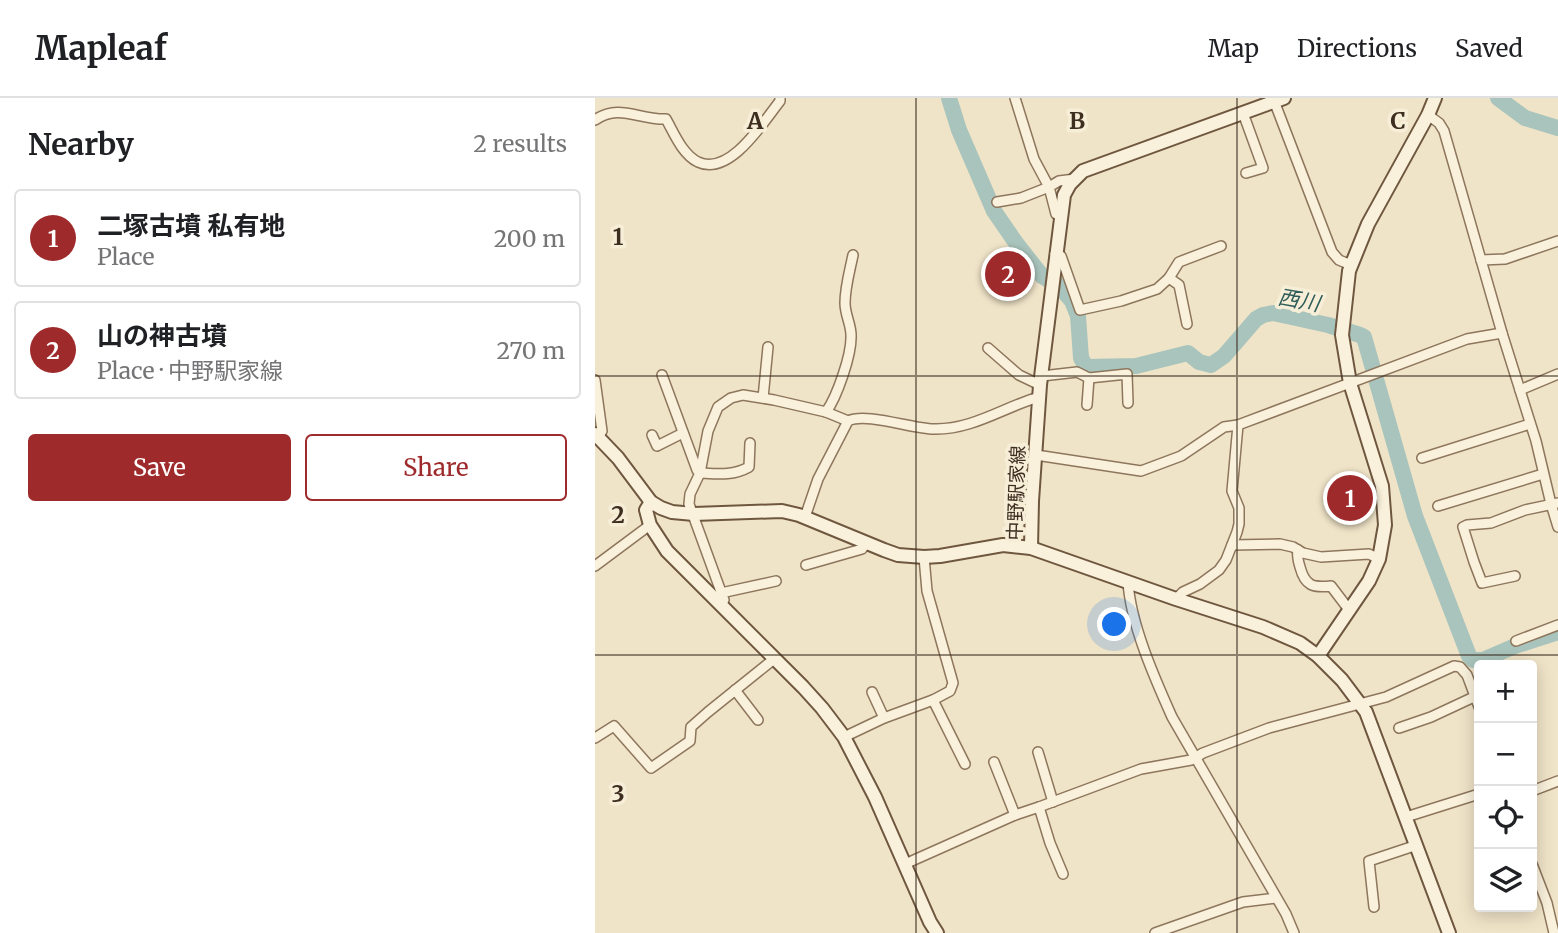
<!DOCTYPE html>
<html lang="en">
<head>
<meta charset="utf-8">
<style>
  body { margin:0; font-family:Merriweather,"Noto Sans JP",serif; background:#f6f6f6; color:#202124 }
  .controls { position:absolute; right:21px; bottom:21px; display:grid; overflow:hidden; border-radius:7px; box-shadow:0 4px 18px #0003 }
  .controls button { width:63px; height:63px; display:grid; place-items:center; padding:0; border:0; border-bottom:2px solid #e0e0e0; background:#fff; color:#202124; font:35px sans-serif }
  .you { position:absolute; left:520px; top:527px; width:24px; height:24px; margin:-18px; border:5px solid #fff; border-radius:50%; background:#1a73e8; box-shadow:0 0 0 10px #1a73e833 }
  .badge { display:grid; place-items:center; width:46px; height:46px; border-radius:50%; background:#9e2a2b; color:#fff; font-size:23px; font-weight:700 }
  .pin { position:absolute; translate:-50% -50%; border:4px solid #fff; box-shadow:0 2px 7px #0006 }
  .list { margin:0; padding:0; list-style:none }
  h2 { display:flex; justify-content:space-between; align-items:center; height:91px; margin:0; padding:0 28px; font-size:30px }
  h2 small { font-size:23px; font-weight:400; color:#757577 }
  .list li { display:grid; grid-template-columns:46px 1fr auto; gap:21px; align-items:center; box-sizing:border-box; height:98px; margin:0 14px 14px; padding:0 14px; border:2px solid #e0e0e0; border-radius:7px }
  .list b { display:block; font-size:26px; white-space:nowrap }
  .list p { margin:0; font-size:23px; white-space:nowrap; color:#757577 }
  .list em { font-size:23px; font-style:normal; color:#757577 }
  .actions { display:flex; gap:14px; padding:21px 28px }
  .actions a { flex:1; padding:16px 0; border:2px solid #9e2a2b; border-radius:7px; text-align:center; font-size:24px; color:#9e2a2b }
  .actions .main { background:#9e2a2b; color:#fff }
  .icon { flex:none; width:38px; height:38px; fill:none; stroke:currentColor; stroke-width:2; stroke-linecap:round; stroke-linejoin:round }
  .map { position:relative; flex:none; width:963px; height:835px; overflow:hidden }
  header { display:flex; align-items:center; gap:42px; box-sizing:border-box; height:98px; padding:0 35px; background:#fff; border-bottom:2px solid #e0e0e0 }
  header strong { font-size:33px }
  nav { display:flex; gap:38px; margin-inline-start:auto; font-size:24px }
  main { display:flex }
  aside { flex:1; background:#fff }
  .map>svg:first-child { display:block }
  .lines { fill:none; stroke-linecap:round; stroke-linejoin:round }
  .river { stroke:#a9c4bc; stroke-width:16 }
  .street-casing { stroke:#8d765c; stroke-width:12 }
  .secondary-casing { stroke:#6f573f; stroke-width:16 }
  .street { stroke:#faf1dc; stroke-width:9 }
  .secondary { stroke:#faf1dc; stroke-width:12 }
  .grid { fill:none; stroke:#3d2e20; stroke-width:2; stroke-opacity:0.55 }
  .labels { text-anchor:middle; dominant-baseline:central; stroke-width:7; stroke-linejoin:round; paint-order:stroke }
  .street-label { font-size:19px; fill:#3d2e20; stroke:#f7eed8 }
  .water-label { font-size:21px; font-style:italic; fill:#2f5d5a; stroke:#f7eed8 }
  .grid-label { font-size:23px; text-anchor:middle; font-weight:bold; fill:#3d2e20; stroke:#f7eed8; stroke-width:7; stroke-linejoin:round; paint-order:stroke }
</style>
</head>
<body>
<header>
<strong>Mapleaf</strong>
<nav><a>Map</a><a>Directions</a><a>Saved</a></nav>
</header>
<main>
<aside>
<h2>Nearby<small>2 results</small></h2>
<ul class="list">
<li><span class="badge">1</span><div><b>二塚古墳 私有地</b><p>Place</p></div><em>200 m</em></li>
<li><span class="badge">2</span><div><b>山の神古墳</b><p>Place · 中野駅家線</p></div><em>270 m</em></li>
</ul>
<div class="actions"><a class="main">Save</a><a>Share</a></div>
</aside>
<div class="map">
<svg width="963" height="835" viewBox="0 0 963 835">
  <rect width="100%" height="100%" fill="#f0e4c8"/>
  <g class="lines">
    <g class="river">
      <polyline points="354,0 364,32 399,113 421,145 447,178 464,188 477,203 483,218 486,260 491,269 541,268 593,255 604,264 616,267 629,258 661,221 668,217 678,215 733,227 765,237 769,239 820,418 874,558 878,562 888,562 920,548 963,534"/>
      <polyline points="903,0 930,20 963,30"/>
    </g>
    <defs>
      <g id="street">
        <polyline points="677,2 681,8 737,154 744,162 756,167"/>
        <polyline points="648,15 668,70 651,75"/>
        <polyline points="833,17 844,25 849,33 907,235 941,343 956,406 963,429"/>
        <path d="M 0,22 C 24,5 44,22 71,21 C 79,35 87,56 103,64 C 135,79 169,23 185,3 L 185,0"/>
        <polyline points="402,104 426,100 454,89 439,61 420,0"/>
        <polyline points="465,117 461,116 454,89 464,83 480,81"/>
        <polyline points="460,156 466,158 485,212 526,203 562,191 574,180 584,164 626,148"/>
        <polyline points="886,162 910,161 963,143"/>
        <polyline points="574,180 584,187 592,226"/>
        <polyline points="393,250 424,277 445,287"/>
        <path d="M 67,277 L 102,372 L 105,375 C 123,376 138,378 154,369 L 155,345"/>
        <polyline points="447,278 482,274 494,280 532,276 533,305"/>
        <polyline points="0,282 7,333 3,339"/>
        <polyline points="925,292 963,276"/>
        <polyline points="168,300 173,249"/>
        <polyline points="492,307 494,280"/>
        <path d="M 231,314 C 242,299 257,256 256,237 C 256,226 250,217 250,205 C 250,189 255,172 258,157"/>
        <polyline points="57,337 62,348 88,335"/>
        <polyline points="441,357 546,373 586,358 629,329 643,327 872,241 907,235"/>
        <polyline points="827,360 935,326"/>
        <polyline points="843,408 948,376"/>
        <path d="M 210,419 L 223,381 L 253,323 C 271,314 317,331 339,331 C 377,332 409,309 444,299"/>
        <polyline points="637,447 685,446 698,449 708,455 726,459 774,456 784,461"/>
        <path d="M 703,452 C 702,458 703,463 705,469 C 710,488 718,490 736,488 L 755,513"/>
        <polyline points="211,467 267,451 271,445"/>
        <polyline points="0,468 55,427"/>
        <polyline points="920,478 887,485 879,464 868,429 872,427 896,425 930,412 963,405"/>
        <path d="M 533,483 C 535,525 560,581 577,619 L 691,816 L 699,835"/>
        <polyline points="126,495 181,483"/>
        <polyline points="581,501 588,494 605,486 624,472 631,462 642,434 644,426 644,410 637,393 643,327"/>
        <polyline points="125,507 129,502 94,406 95,396 105,375 113,333 123,309 136,300 148,297 179,302 231,314 253,323"/>
        <polyline points="921,543 963,527"/>
        <polyline points="140,592 163,622"/>
        <polyline points="277,594 289,620"/>
        <polyline points="338,602 370,666"/>
        <polyline points="804,630 836,619 881,598"/>
        <polyline points="249,639 289,620 338,602 355,593 358,585 332,493 329,459"/>
        <polyline points="0,640 19,628 56,670 95,643 96,629 113,614 179,561"/>
        <polyline points="443,654 458,704"/>
        <polyline points="399,664 420,717"/>
        <polyline points="937,693 963,683"/>
        <polyline points="444,709 455,745 468,776"/>
        <polyline points="811,719 884,696"/>
        <polyline points="310,766 420,717 444,709 546,671 596,662 608,655 674,630 791,599 859,568 865,569 872,577 884,609"/>
        <polyline points="937,766 952,805 959,835"/>
        <polyline points="779,809 774,763 822,747"/>
        <polyline points="560,835 648,804 681,800"/>
      </g>
      <g id="secondary">
        <polyline points="0,336 23,360 56,404 66,410 77,414 99,416 187,413 204,417 289,452 303,457 329,459 345,458 408,447 436,450 581,501 668,529 705,545 723,558 747,582 771,614 854,835"/>
        <polyline points="56,404 51,412 55,427 72,453 208,589 227,610 249,639 280,699 335,824 342,835"/>
        <polyline points="436,450 437,403 445,287 469,97 475,86 488,73 689,0"/>
        <polyline points="723,558 774,483 784,461 790,427 787,388 755,285 747,237 754,173 773,126 833,17 840,0"/>
      </g>
    </defs>
    <use href="#street" class="street-casing"/>
    <use href="#secondary" class="secondary-casing"/>
    <use href="#street" class="street"/>
    <use href="#secondary" class="secondary"/>
  </g>
  <path class="grid" d="M 321,0 L 321,835M 642,0 L 642,835M 0,278 L 963,278M 0,557 L 963,557"/>
  <g class="labels">
    <g class="street-label">
      <text transform="translate(421 395) rotate(-88)">中野駅家線</text>
    </g>
    <g class="water-label">
      <text transform="translate(704 202) rotate(10)">西川</text>
    </g>
  </g>
  <g class="grid-label">
    <text x="160" y="31">A</text>
    <text x="482" y="31">B</text>
    <text x="803" y="31">C</text>
    <text x="23" y="147">1</text>
    <text x="23" y="425">2</text>
    <text x="23" y="704">3</text>
  </g>
</svg>
<div class="controls">
<button>+</button>
<button>−</button>
<button><svg class="icon" aria-label="locate" viewBox="0 0 24 24"><circle cx="12" cy="12" r="6"/><path d="M12 2v4M12 18v4M2 12h4M18 12h4"/></svg></button>
<button><svg class="icon" aria-label="layers" viewBox="0 0 24 24"><path d="M12 4l9 5-9 5-9-5zM3 14l9 5 9-5"/></svg></button>
</div>
<div class="you"></div>
<div class="pin badge" style="left:755px;top:400px">1</div>
<div class="pin badge" style="left:413px;top:176px">2</div>
</div>
</main>
</body>
</html>
